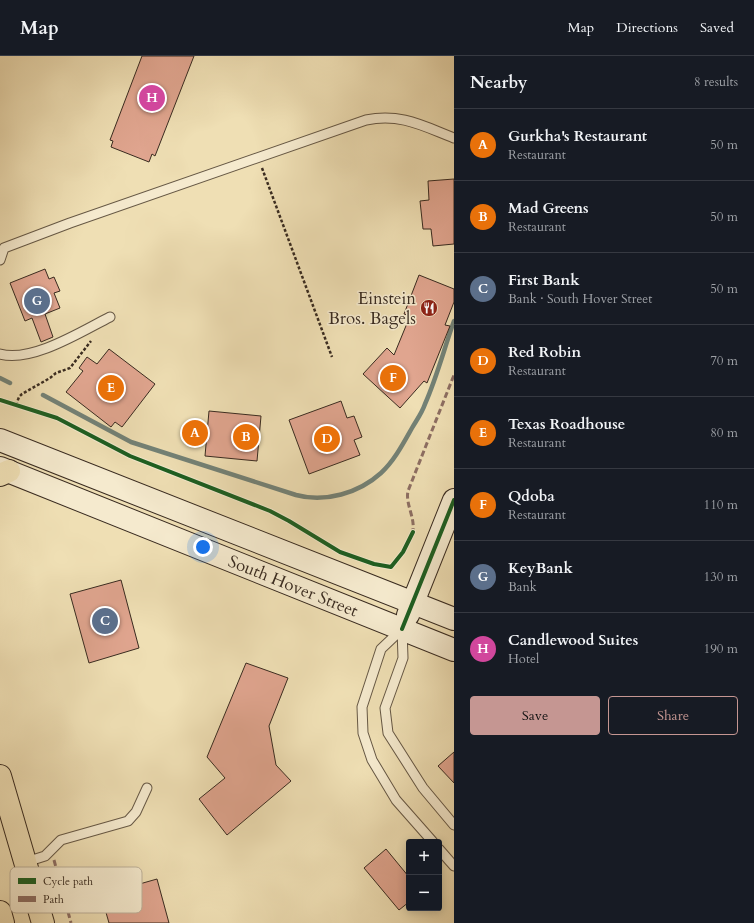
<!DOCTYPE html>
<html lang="en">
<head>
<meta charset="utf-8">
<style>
  body { margin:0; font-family:Cardo,serif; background:#242831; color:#f1f3f6 }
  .controls { position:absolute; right:12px; bottom:12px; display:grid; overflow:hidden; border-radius:4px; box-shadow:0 2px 10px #0003 }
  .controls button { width:36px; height:36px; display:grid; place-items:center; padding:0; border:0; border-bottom:1px solid #363941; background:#171b24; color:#f1f3f6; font:20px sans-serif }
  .you { position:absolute; left:203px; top:491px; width:14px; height:14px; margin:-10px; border:3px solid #fff; border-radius:50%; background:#1a73e8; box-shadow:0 0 0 6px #1a73e833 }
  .badge { display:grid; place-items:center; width:26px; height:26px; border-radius:50%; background:#c59692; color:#fff; font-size:13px; font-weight:700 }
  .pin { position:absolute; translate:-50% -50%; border:2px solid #fff; box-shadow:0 1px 4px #0006 }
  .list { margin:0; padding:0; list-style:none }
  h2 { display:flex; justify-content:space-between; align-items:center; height:52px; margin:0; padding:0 16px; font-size:17px }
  h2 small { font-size:13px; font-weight:400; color:#9ea1a6 }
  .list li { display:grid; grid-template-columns:26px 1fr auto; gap:12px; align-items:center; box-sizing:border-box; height:72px; padding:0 16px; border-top:1px solid #363941 }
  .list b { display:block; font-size:15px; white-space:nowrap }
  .list p { margin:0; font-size:13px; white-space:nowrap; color:#9ea1a6 }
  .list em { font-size:13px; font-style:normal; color:#9ea1a6 }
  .actions { display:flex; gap:8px; padding:12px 16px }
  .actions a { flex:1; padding:9px 0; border:1px solid #c59692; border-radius:4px; text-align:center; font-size:14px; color:#c59692 }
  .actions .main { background:#c59692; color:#111 }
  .map { position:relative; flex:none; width:454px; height:867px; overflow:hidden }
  header { display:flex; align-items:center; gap:24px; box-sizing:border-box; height:56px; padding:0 20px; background:#171b24; border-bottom:1px solid #363941 }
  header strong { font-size:19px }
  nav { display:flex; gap:22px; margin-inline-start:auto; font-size:14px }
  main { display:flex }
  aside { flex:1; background:#171b24 }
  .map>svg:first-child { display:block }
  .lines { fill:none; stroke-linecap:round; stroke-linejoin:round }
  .stream { stroke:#738277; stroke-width:4.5 }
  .building { fill:#e0a58f; stroke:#392b20 }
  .lane-casing { stroke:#665845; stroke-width:11 }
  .secondary-casing { stroke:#392b20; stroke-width:24 }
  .highway-casing { stroke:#392b20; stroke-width:24 }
  .path { stroke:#392b20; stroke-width:2.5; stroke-dasharray:3 2; stroke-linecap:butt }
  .lane { stroke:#f5eace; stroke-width:9 }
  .secondary { stroke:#f5eace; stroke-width:22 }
  .highway { stroke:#efdfb4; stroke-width:22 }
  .quiet { stroke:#8d6e63; stroke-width:3; stroke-dasharray:6 3; stroke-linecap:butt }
  .cycleway-casing { stroke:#f5eace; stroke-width:6 }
  .cycleway { stroke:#1b5e20; stroke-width:4 }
  .labels { text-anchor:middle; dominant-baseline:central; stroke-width:3; stroke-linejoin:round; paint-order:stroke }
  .poi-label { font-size:17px; fill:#392b20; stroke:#f5eace; text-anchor:end }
  .street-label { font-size:17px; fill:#392b20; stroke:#f5eace }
  .key { fill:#f5eace; stroke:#bdb19a; stroke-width:1 }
  .key-label { font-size:11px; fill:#392b20 }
</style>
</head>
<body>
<header>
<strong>Map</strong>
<nav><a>Map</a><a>Directions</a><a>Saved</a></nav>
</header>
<main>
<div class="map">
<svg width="454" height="867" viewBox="0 0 454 867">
  <rect width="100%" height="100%" fill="#efdfb4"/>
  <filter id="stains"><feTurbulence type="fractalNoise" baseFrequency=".005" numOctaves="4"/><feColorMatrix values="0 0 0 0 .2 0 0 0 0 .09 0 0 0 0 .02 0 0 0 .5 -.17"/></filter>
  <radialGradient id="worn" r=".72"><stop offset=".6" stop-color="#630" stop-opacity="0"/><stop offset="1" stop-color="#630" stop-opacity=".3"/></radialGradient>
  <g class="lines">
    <g class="stream">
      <polyline points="0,322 10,327"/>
      <path d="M 43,339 L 131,386 L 296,439 C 325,447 359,437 381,417 C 394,405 403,388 412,372 C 416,365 422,357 425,348 C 437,321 444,293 454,265"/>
    </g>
  </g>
  <g class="building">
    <polygon points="142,0 194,0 155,100 152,98 149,106 111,91 113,85 110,84"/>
    <polygon points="454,123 454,188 433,190 431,173 423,173 420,145 429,144 428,125"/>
    <polygon points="45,213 49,223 54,221 60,235 54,237 60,252 45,258 53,281 41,286 32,262 25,265 10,227"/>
    <polygon points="419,219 454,233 454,246 445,269 450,270 427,327 424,325 400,352 363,318 387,292 394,299 410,260 404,258"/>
    <polygon points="109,293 155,328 122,371 115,366 111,371 66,336 83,315 79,312 87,301 97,308"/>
    <polygon points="341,345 347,362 354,360 362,381 354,384 360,399 309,418 289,364"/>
    <polygon points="209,355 261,360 257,405 205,400"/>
    <polygon points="121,524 139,592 89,607 70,538"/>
    <polygon points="246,607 288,622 269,670 276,709 291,725 227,779 199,743 225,722 207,701"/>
    <polygon points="454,696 454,727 438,710"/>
    <polygon points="386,793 409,821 409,846 399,854 364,812"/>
    <polygon points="157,823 169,867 109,867 101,839"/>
  </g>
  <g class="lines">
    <defs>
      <g id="lane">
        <path d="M 0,204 L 4,192 L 70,167 L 366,64 C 401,57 423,70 454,82"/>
        <path d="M 0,298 C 32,307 82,275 110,261"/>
        <polyline points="402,573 403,602 385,652 388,677 423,732 454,769"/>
        <polyline points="401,574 381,593 362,651 363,677 372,704 396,744 433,786"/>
        <polyline points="439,793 454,810"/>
        <polyline points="26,806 45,800 61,784 128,765 136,756 147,732"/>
      </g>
      <g id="secondary">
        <polyline points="0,384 454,563"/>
        <path id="s1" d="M 0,412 L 454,594"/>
        <polyline points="408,559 454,444"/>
      </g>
      <g id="highway">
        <polyline points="0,419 9,415"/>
        <polyline points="0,720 43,867"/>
        <polyline points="0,856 3,867"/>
      </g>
    </defs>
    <use href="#lane" class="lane-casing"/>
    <use href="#secondary" class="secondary-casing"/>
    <use href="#highway" class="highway-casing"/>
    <g class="path">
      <polyline points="262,112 332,301"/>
      <polyline points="16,349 19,341 22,338 50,322 56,317 70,312 91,285"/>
    </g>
    <use href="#lane" class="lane"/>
    <use href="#secondary" class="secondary"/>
    <use href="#highway" class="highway"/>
    <g class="quiet">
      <path d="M 412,478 C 417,464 405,449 408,435 L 454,319"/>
      <polyline points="54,804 71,867"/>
    </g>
    <defs>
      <g id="cycleway">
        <polyline points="0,344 57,362 130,400 270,455 289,465 340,496 374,508 391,511 403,496 413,476"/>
        <polyline points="402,573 454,444"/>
      </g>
    </defs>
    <use href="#cycleway" class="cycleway-casing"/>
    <use href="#cycleway" class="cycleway"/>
  </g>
  <defs>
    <symbol id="restaurant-disc" viewBox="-11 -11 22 22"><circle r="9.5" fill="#8f2418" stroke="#f5eace"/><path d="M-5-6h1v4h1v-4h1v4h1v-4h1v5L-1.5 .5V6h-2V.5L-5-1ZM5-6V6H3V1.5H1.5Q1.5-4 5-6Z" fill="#fff"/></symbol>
  </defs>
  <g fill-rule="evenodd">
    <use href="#restaurant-disc" x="419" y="242" width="20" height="20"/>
  </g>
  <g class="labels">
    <g class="poi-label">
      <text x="416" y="242">Einstein<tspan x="416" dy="20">Bros. Bagels</tspan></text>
    </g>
    <g class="street-label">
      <text stroke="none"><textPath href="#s1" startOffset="316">South Hover Street</textPath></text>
    </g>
  </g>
  <rect x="10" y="811" width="132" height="46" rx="6" class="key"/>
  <rect x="18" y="822" width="18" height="6" fill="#1b5e20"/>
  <rect x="18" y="840" width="18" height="6" fill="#8d6e63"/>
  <g class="key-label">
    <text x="43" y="829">Cycle path</text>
    <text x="43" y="847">Path</text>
  </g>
  <rect width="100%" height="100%" filter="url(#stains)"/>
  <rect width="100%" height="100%" fill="url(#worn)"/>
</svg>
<div class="controls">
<button>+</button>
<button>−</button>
</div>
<div class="you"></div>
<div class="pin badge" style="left:195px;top:377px;background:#e8710a">A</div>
<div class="pin badge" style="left:246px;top:381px;background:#e8710a">B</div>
<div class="pin badge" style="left:105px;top:565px;background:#5c6f8a">C</div>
<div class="pin badge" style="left:327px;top:383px;background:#e8710a">D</div>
<div class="pin badge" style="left:111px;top:332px;background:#e8710a">E</div>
<div class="pin badge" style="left:393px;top:322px;background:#e8710a">F</div>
<div class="pin badge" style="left:37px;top:245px;background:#5c6f8a">G</div>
<div class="pin badge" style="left:152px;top:42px;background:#d1479c">H</div>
</div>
<aside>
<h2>Nearby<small>8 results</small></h2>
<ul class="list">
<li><span class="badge" style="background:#e8710a">A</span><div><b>Gurkha's Restaurant</b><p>Restaurant</p></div><em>50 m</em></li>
<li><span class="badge" style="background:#e8710a">B</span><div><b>Mad Greens</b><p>Restaurant</p></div><em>50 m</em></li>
<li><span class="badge" style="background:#5c6f8a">C</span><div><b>First Bank</b><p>Bank · South Hover Street</p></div><em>50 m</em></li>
<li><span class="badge" style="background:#e8710a">D</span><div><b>Red Robin</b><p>Restaurant</p></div><em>70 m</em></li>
<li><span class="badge" style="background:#e8710a">E</span><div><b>Texas Roadhouse</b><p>Restaurant</p></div><em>80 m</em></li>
<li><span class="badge" style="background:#e8710a">F</span><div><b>Qdoba</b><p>Restaurant</p></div><em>110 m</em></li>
<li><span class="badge" style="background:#5c6f8a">G</span><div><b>KeyBank</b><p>Bank</p></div><em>130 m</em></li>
<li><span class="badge" style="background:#d1479c">H</span><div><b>Candlewood Suites</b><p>Hotel</p></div><em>190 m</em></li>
</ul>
<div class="actions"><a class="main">Save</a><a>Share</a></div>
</aside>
</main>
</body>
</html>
